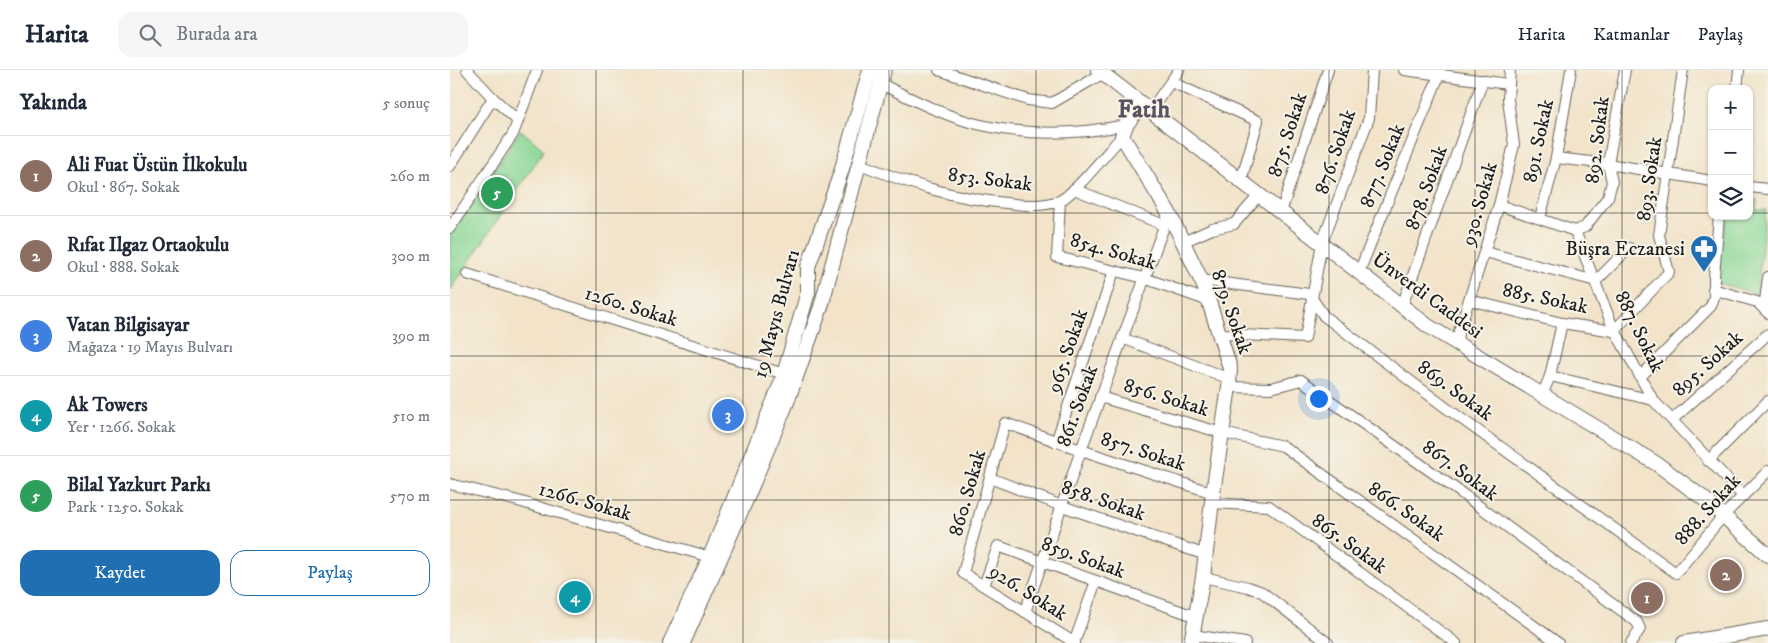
<!DOCTYPE html>
<html lang="tr">
<head>
<meta charset="utf-8">
<style>
  body { margin:0; font-family:"IM FELL DW Pica",serif; background:#f6f6f7; color:#1f2937 }
  .controls { position:absolute; right:15px; top:15px; display:grid; overflow:hidden; border-radius:10px; box-shadow:0 1px 4px #0004 }
  .controls button { width:45px; height:45px; display:grid; place-items:center; padding:0; border:0; border-bottom:1px solid #e0e1e3; background:#fff; color:#1f2937; font:25px sans-serif }
  .you { position:absolute; left:868px; top:328px; width:18px; height:18px; margin:-12px; border:4px solid #fff; border-radius:50%; background:#1a73e8; box-shadow:0 0 0 8px #1a73e833 }
  .badge { display:grid; place-items:center; width:32px; height:32px; border-radius:50%; background:#1f6fb2; color:#fff; font-size:16px; font-weight:700 }
  .pin { position:absolute; translate:-50% -50%; border:2px solid #fff; box-shadow:0 1px 5px #0006 }
  .list { margin:0; padding:0; list-style:none }
  h2 { display:flex; justify-content:space-between; align-items:center; height:65px; margin:0; padding:0 20px; font-size:21px }
  h2 small { font-size:16px; font-weight:400; color:#747a83 }
  .list li { display:grid; grid-template-columns:32px 1fr auto; gap:15px; align-items:center; box-sizing:border-box; height:80px; padding:0 20px; border-top:1px solid #e0e1e3 }
  .list b { display:block; font-size:19px; white-space:nowrap }
  .list p { margin:0; font-size:16px; white-space:nowrap; color:#747a83 }
  .list em { font-size:16px; font-style:normal; color:#747a83 }
  .actions { display:flex; gap:10px; padding:15px 20px }
  .actions a { flex:1; padding:11px 0; border:1px solid #1f6fb2; border-radius:15px; text-align:center; font-size:18px; color:#1f6fb2 }
  .actions .main { background:#1f6fb2; color:#fff }
  .icon { flex:none; width:28px; height:28px; fill:none; stroke:currentColor; stroke-width:2; stroke-linecap:round; stroke-linejoin:round }
  .map { position:relative; flex:none; width:1318px; height:573px; overflow:hidden }
  header { display:flex; align-items:center; gap:30px; box-sizing:border-box; height:70px; padding:0 25px; background:#fff; border-bottom:1px solid #e0e1e3 }
  header strong { font-size:24px }
  nav { display:flex; gap:28px; margin-inline-start:auto; font-size:18px }
  .search { width:350px; height:45px; background:#f6f6f7; display:flex; align-items:center; gap:12px; box-sizing:border-box; padding:0 18px; border-radius:15px; color:#747a83; font-size:19px }
  main { display:flex }
  aside { flex:1; background:#fff }
  .map>svg:first-child { display:block }
  .green { fill:#89d796; stroke:#527a59 }
  .lines { fill:none; stroke-linecap:round; stroke-linejoin:round }
  .minor-casing { stroke:#676259; stroke-width:12 }
  .secondary-casing { stroke:#676259; stroke-width:16 }
  .minor { stroke:#fff; stroke-width:10 }
  .secondary { stroke:#fff; stroke-width:14 }
  .grid { fill:none; stroke:#1c1c1c; stroke-width:1; stroke-opacity:0.55 }
  .labels { text-anchor:middle; dominant-baseline:central; stroke-width:4; stroke-linejoin:round; paint-order:stroke }
  .street-label { font-size:20px; fill:#1c1c1c; stroke:#f7f3e8 }
  .poi-label { font-size:20px; fill:#1c1c1c; stroke:#f7f3e8; text-anchor:end }
  .district-label { font-size:25px; font-weight:bold; fill:#595060; stroke:#f7f3e8 }
</style>
</head>
<body>
<header>
<strong>Harita</strong>
<div class="search"><svg class="icon" aria-label="search" viewBox="0 0 24 24"><circle cx="10" cy="10" r="6"/><path d="M15 15l6 6"/></svg>Burada ara</div>
<nav><a>Harita</a><a>Katmanlar</a><a>Paylaş</a></nav>
</header>
<main>
<aside>
<h2>Yakında<small>5 sonuç</small></h2>
<ul class="list">
<li><span class="badge" style="background:#8d6e63">1</span><div><b>Ali Fuat Üstün İlkokulu</b><p>Okul · 867. Sokak</p></div><em>260 m</em></li>
<li><span class="badge" style="background:#8d6e63">2</span><div><b>Rıfat Ilgaz Ortaokulu</b><p>Okul · 888. Sokak</p></div><em>300 m</em></li>
<li><span class="badge" style="background:#3f7fe0">3</span><div><b>Vatan Bilgisayar</b><p>Mağaza · 19 Mayıs Bulvarı</p></div><em>390 m</em></li>
<li><span class="badge" style="background:#0f9aa8">4</span><div><b>Ak Towers</b><p>Yer · 1266. Sokak</p></div><em>510 m</em></li>
<li><span class="badge" style="background:#2e9e5b">5</span><div><b>Bilal Yazkurt Parkı</b><p>Park · 1250. Sokak</p></div><em>570 m</em></li>
</ul>
<div class="actions"><a class="main">Kaydet</a><a>Paylaş</a></div>
</aside>
<div class="map">
<svg width="1318" height="573" viewBox="0 0 1318 573">
  <rect width="100%" height="100%" fill="#f7f3e8"/>
  <filter id="ink" filterUnits="userSpaceOnUse"><feTurbulence type="fractalNoise" baseFrequency=".02" numOctaves="2"/><feDisplacementMap in="SourceGraphic" scale="10" xChannelSelector="R" yChannelSelector="G"/><feConvolveMatrix kernelMatrix="1 2 1 2 8 2 1 2 1" color-interpolation-filters="sRGB"/></filter>
  <filter id="wash" filterUnits="userSpaceOnUse"><feTurbulence type="fractalNoise" baseFrequency=".0096" numOctaves="4" result="noise"/><feDisplacementMap in="SourceGraphic" scale="20" xChannelSelector="R" yChannelSelector="G"/><feGaussianBlur stdDeviation="1.12" result="paint"/><feColorMatrix in="noise" values="0 0 0 0 0 0 0 0 0 0 0 0 0 0 0 0 0 1.4 0 .05"/><feComposite in="paint" operator="in"/></filter>
  <g filter="url(#wash)">
    <rect width="100%" height="100%" fill="#f2e3c9"/>
    <g class="green">
      <polygon points="71,60 94,80 0,221 0,165"/>
      <polygon points="1299,128 1307,130 1306,140 1316,140 1307,224 1267,213 1277,146 1299,146"/>
    </g>
  </g>
  <g filter="url(#ink)">
    <g class="lines">
      <defs>
        <g id="minor">
          <polyline points="17,0 43,28 68,51"/>
          <polyline points="489,0 578,30 602,33 652,4"/>
          <polyline points="954,0 1058,14"/>
          <polyline points="721,12 808,51 791,111"/>
          <path d="M 431,14 C 462,29 494,46 527,54 C 576,66 626,65 676,55"/>
          <polyline points="1287,19 1289,0"/>
          <polyline points="700,41 729,0"/>
          <polyline points="1106,88 1158,94 1262,111"/>
          <path d="M 410,94 C 460,114 502,128 556,133 C 573,135 592,137 609,131 C 623,126 660,79 672,66"/>
          <polyline points="0,96 43,28"/>
          <polyline points="1299,117 1318,119"/>
          <polyline points="624,119 714,155"/>
          <polyline points="610,131 607,187 694,208 759,231"/>
          <polyline points="1049,135 1125,161 1162,255 1203,330 1293,426"/>
          <polyline points="831,142 878,0"/>
          <polyline points="1090,148 1106,88 1121,0"/>
          <polyline points="0,158 63,64 87,0"/>
          <polyline points="1125,161 1135,157 1158,127 1162,112 1158,94 1175,0"/>
          <polyline points="733,172 762,159 784,154 809,125"/>
          <polyline points="1035,182 1146,211 1179,178"/>
          <polyline points="909,202 990,3"/>
          <polyline points="17,204 334,304"/>
          <polyline points="751,210 859,224 874,246 995,337 1226,503 1273,446 1318,401"/>
          <polyline points="1263,219 1307,232 1318,243"/>
          <polyline points="1019,230 1112,253 1164,261 1219,202 1209,165 1233,0"/>
          <polyline points="952,236 1033,10"/>
          <polyline points="1314,239 1318,207"/>
          <polyline points="771,264 855,268 872,173 919,48 922,0"/>
          <polyline points="672,268 780,309"/>
          <polyline points="1005,274 1049,135 1064,75 1058,29 1060,0"/>
          <polyline points="1100,306 1203,330"/>
          <polyline points="1190,307 1261,236 1264,227 1264,207 1269,146"/>
          <polyline points="779,317 821,318 851,310 1003,417 1187,552 1190,559 1181,573"/>
          <polyline points="1093,323 1100,306 1112,253"/>
          <polyline points="650,327 772,363 833,376 1108,573"/>
          <polyline points="1222,350 1318,264"/>
          <polyline points="606,372 664,201"/>
          <polyline points="1258,391 1318,331"/>
          <polyline points="540,408 612,436 756,485"/>
          <polyline points="0,414 68,431 260,487"/>
          <polyline points="762,433 819,436 1006,573"/>
          <polyline points="753,507 798,517 812,522 878,573"/>
          <polyline points="534,516 548,476 747,547"/>
          <polyline points="575,542 631,380 719,143"/>
          <polyline points="743,565 795,573"/>
          <polyline points="624,573 646,511"/>
          <polyline points="625,573 513,503 555,353 631,380 763,423"/>
        </g>
        <g id="secondary">
          <polyline points="648,0 978,256 1207,394 1253,428 1318,485"/>
          <polyline points="691,35 676,55 672,66 719,143 754,216 780,298 779,317 763,423 753,507 741,573"/>
          <polyline points="220,573 260,487 332,311 358,222 358,197 391,102 420,0"/>
          <polyline points="233,573 299,423 337,332 371,237 434,0"/>
          <polyline points="1234,573 1318,559"/>
        </g>
      </defs>
      <use href="#minor" class="minor-casing"/>
      <use href="#secondary" class="secondary-casing"/>
      <use href="#minor" class="minor"/>
      <use href="#secondary" class="secondary"/>
    </g>
  </g>
  <path class="grid" d="M 146,0 L 146,573M 293,0 L 293,573M 439,0 L 439,573M 586,0 L 586,573M 732,0 L 732,573M 879,0 L 879,573M 1025,0 L 1025,573M 1172,0 L 1172,573M 0,143 L 1262,143M 1299,143 L 1318,143M 0,286 L 1318,286M 0,430 L 1318,430"/>
  <defs>
    <symbol id="pharmacy-pin" viewBox="-11 -11 22 30"><path d="M0 17L-7.5 6A9.5 9.5 0 1 1 7.5 6Z" fill="#1f6fb2" stroke="#f7f3e8"/><path d="M-2-6h4v4h4v4h-4v4h-4v-4h-4v-4h4Z" fill="#fff"/></symbol>
  </defs>
  <g fill-rule="evenodd">
    <use href="#pharmacy-pin" x="1238" y="163" width="32" height="43"/>
  </g>
  <g class="labels">
    <g class="street-label">
      <text transform="translate(838 65) rotate(-72)">875. Sokak</text>
      <text transform="translate(1148 70) rotate(-83)">892. Sokak</text>
      <text transform="translate(1089 71) rotate(-78)">891. Sokak</text>
      <text transform="translate(886 82) rotate(-71)">876. Sokak</text>
      <text transform="translate(933 96) rotate(-68)">877. Sokak</text>
      <text transform="translate(1200 109) rotate(-82)">893. Sokak</text>
      <text transform="translate(540 110) rotate(7)">853. Sokak</text>
      <text transform="translate(977 118) rotate(-70)">878. Sokak</text>
      <text transform="translate(1030 134) rotate(-74)">930. Sokak</text>
      <text transform="translate(663 182) rotate(16)">854. Sokak</text>
      <text transform="translate(977 226) rotate(36)">Ünverdi Caddesi</text>
      <text transform="translate(1095 229) rotate(12)">885. Sokak</text>
      <text transform="translate(181 237) rotate(17)">1260. Sokak</text>
      <text transform="translate(781 242) rotate(71)">879. Sokak</text>
      <text transform="translate(327 244) rotate(-75)">19 Mayıs Bulvarı</text>
      <text transform="translate(1189 262) rotate(64)">887. Sokak</text>
      <text transform="translate(618 281) rotate(-71)">965. Sokak</text>
      <text transform="translate(1258 294) rotate(-42)">895. Sokak</text>
      <text transform="translate(1005 321) rotate(36)">869. Sokak</text>
      <text transform="translate(716 328) rotate(17)">856. Sokak</text>
      <text transform="translate(628 336) rotate(-70)">861. Sokak</text>
      <text transform="translate(693 382) rotate(18)">857. Sokak</text>
      <text transform="translate(1010 401) rotate(36)">867. Sokak</text>
      <text transform="translate(518 423) rotate(-74)">860. Sokak</text>
      <text transform="translate(653 431) rotate(19)">858. Sokak</text>
      <text transform="translate(135 432) rotate(16)">1266. Sokak</text>
      <text transform="translate(1258 440) rotate(-48)">888. Sokak</text>
      <text transform="translate(956 442) rotate(35)">866. Sokak</text>
      <text transform="translate(899 474) rotate(36)">865. Sokak</text>
      <text transform="translate(633 488) rotate(20)">859. Sokak</text>
      <text transform="translate(578 523) rotate(32)">926. Sokak</text>
    </g>
    <g class="poi-label">
      <text x="1235" y="179">Büşra Eczanesi</text>
    </g>
    <g class="district-label">
      <text x="694" y="39">Fatih</text>
    </g>
  </g>
</svg>
<div class="controls">
<button>+</button>
<button>−</button>
<button><svg class="icon" aria-label="layers" viewBox="0 0 24 24"><path d="M12 4l9 5-9 5-9-5zM3 14l9 5 9-5"/></svg></button>
</div>
<div class="you"></div>
<div class="pin badge" style="left:1197px;top:528px;background:#8d6e63">1</div>
<div class="pin badge" style="left:1276px;top:505px;background:#8d6e63">2</div>
<div class="pin badge" style="left:278px;top:345px;background:#3f7fe0">3</div>
<div class="pin badge" style="left:125px;top:527px;background:#0f9aa8">4</div>
<div class="pin badge" style="left:47px;top:123px;background:#2e9e5b">5</div>
</div>
</main>
</body>
</html>
